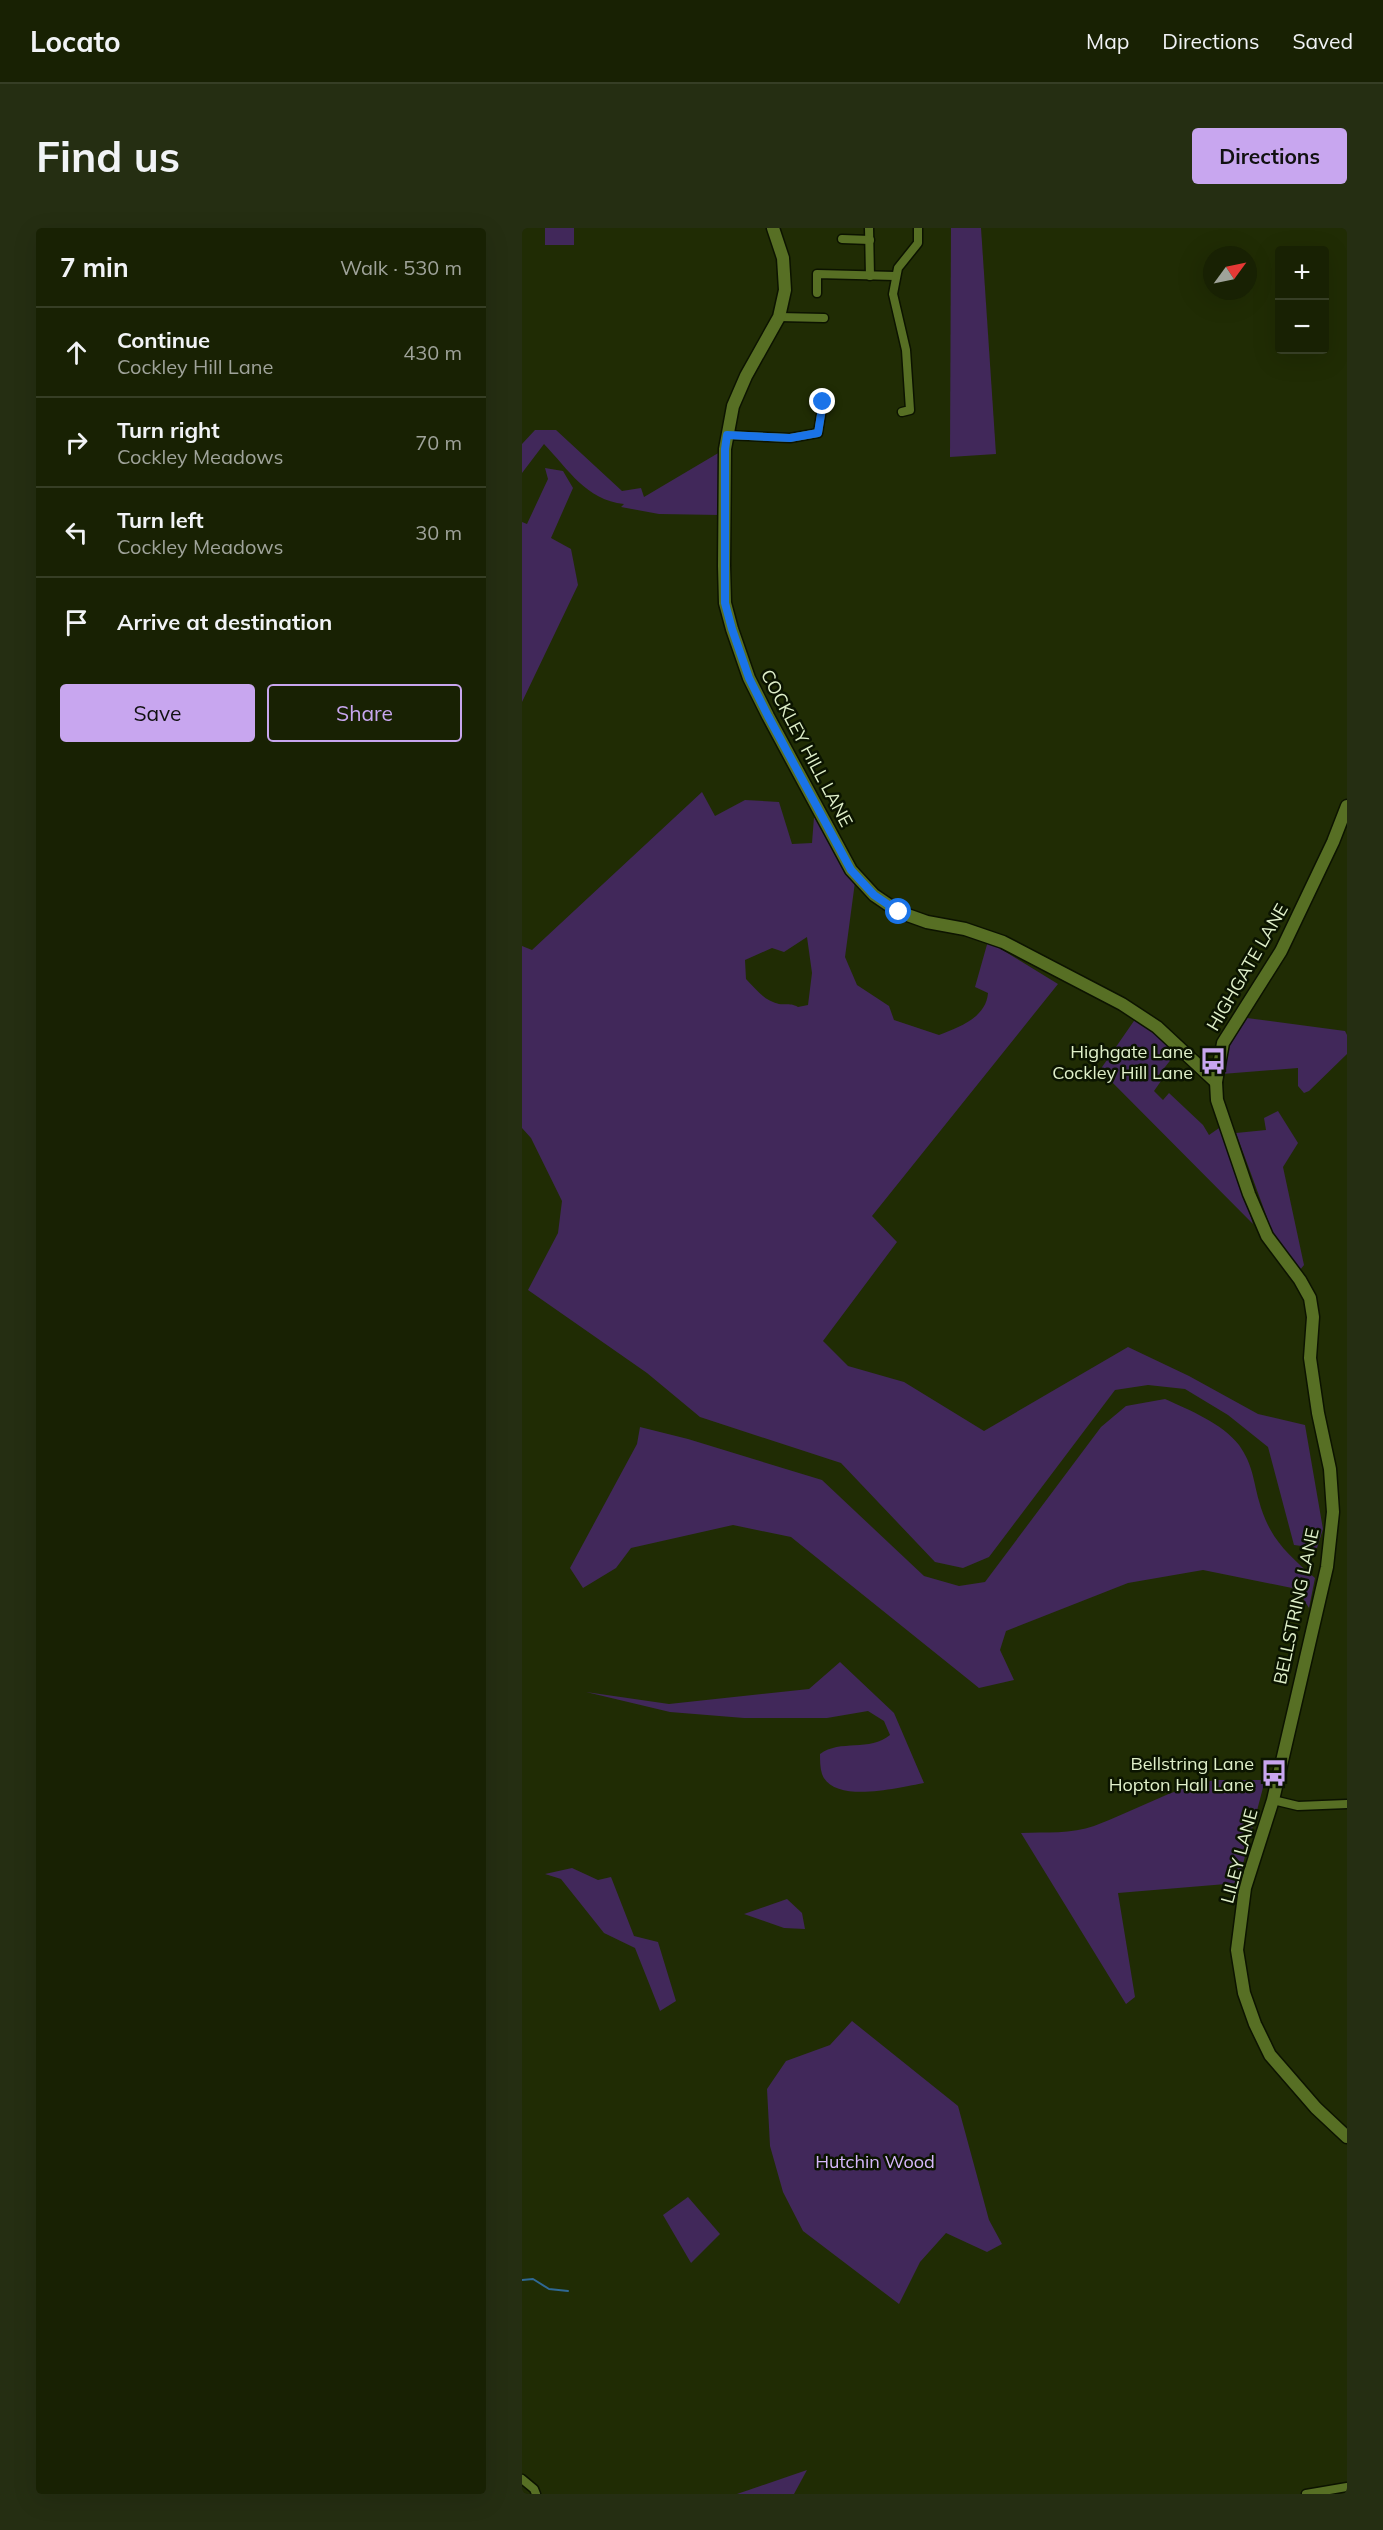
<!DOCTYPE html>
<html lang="en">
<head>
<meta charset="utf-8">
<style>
  body { margin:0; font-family:Mulish,sans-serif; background:#252e12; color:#f1f3f6 }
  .controls { position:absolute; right:18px; top:18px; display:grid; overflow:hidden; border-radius:6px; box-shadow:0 6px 24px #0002 }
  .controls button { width:54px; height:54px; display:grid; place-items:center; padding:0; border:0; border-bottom:2px solid #363e25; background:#182103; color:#f1f3f6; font:30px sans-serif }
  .compass { position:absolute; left:681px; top:18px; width:54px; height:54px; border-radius:50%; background:#182103; box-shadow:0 6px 24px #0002; rotate:57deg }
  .stop { position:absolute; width:18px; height:18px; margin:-14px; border:4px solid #1a73e8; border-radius:50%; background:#fff }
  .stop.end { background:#1a73e8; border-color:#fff; box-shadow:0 2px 6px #0008 }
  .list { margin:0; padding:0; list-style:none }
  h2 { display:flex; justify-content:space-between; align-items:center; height:78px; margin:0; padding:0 24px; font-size:26px }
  h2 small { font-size:20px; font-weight:400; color:#9fa39a }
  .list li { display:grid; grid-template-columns:39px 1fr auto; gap:18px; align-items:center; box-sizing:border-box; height:90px; padding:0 24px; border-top:2px solid #363e25 }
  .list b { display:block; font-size:22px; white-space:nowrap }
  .list p { margin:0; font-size:20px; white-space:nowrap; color:#9fa39a }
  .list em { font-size:20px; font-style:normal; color:#9fa39a }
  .actions { display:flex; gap:12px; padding:18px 24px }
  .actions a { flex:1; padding:14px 0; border:2px solid #c8a6ef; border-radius:6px; text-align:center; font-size:21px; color:#c8a6ef }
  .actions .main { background:#c8a6ef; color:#111 }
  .icon { flex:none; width:33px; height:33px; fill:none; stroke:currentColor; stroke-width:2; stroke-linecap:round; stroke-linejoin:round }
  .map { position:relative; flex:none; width:825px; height:2266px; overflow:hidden; border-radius:6px }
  header { display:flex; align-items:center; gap:36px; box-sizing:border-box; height:84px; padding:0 30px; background:#182103; border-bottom:2px solid #363e25 }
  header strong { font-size:28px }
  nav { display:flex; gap:33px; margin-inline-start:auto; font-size:21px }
  .intro { display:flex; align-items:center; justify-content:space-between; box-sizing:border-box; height:144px; padding:0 36px }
  h1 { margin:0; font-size:42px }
  .button { padding:15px 27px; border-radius:6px; background:#c8a6ef; color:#111; font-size:21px; font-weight:700 }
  main { display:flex; gap:36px; padding:0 36px }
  aside { flex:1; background:#182103; border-radius:6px; box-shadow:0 6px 24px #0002 }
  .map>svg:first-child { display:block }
  .green { fill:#41285a; fill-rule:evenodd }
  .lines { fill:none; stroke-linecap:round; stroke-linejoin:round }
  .stream { stroke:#2f6894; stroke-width:2 }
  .street-casing { stroke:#0c1300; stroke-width:11 }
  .secondary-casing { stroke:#0c1300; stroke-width:15 }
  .street { stroke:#576f24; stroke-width:8 }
  .secondary { stroke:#576f24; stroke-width:12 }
  .route { stroke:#1a73e8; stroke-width:8 }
  .labels { text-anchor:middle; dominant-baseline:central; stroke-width:5; stroke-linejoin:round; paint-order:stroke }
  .street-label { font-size:18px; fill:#e0f0ca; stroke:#0b1400 }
  .poi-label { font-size:18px; fill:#e0f0ca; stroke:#0b1400; text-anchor:end }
  .park-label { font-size:18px; fill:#d7b8fc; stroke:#0b1400 }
</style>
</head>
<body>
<header>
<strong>Locato</strong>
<nav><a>Map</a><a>Directions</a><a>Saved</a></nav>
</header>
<div class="intro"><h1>Find us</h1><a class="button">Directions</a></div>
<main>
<aside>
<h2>7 min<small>Walk · 530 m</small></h2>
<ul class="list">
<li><svg class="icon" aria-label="ahead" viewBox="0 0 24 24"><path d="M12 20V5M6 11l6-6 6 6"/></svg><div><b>Continue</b><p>Cockley Hill Lane</p></div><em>430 m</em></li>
<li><svg class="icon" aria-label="right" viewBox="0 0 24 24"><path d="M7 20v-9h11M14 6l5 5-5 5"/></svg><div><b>Turn right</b><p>Cockley Meadows</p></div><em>70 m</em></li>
<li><svg class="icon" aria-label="left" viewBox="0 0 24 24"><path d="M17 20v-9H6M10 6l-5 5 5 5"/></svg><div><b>Turn left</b><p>Cockley Meadows</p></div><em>30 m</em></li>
<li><svg class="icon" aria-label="arrive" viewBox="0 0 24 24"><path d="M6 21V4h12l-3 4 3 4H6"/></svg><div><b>Arrive at destination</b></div></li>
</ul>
<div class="actions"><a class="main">Save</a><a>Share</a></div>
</aside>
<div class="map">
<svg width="825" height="2266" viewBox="0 0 825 2266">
  <rect width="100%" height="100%" fill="#202c04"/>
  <g class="green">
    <rect x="23" y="0" width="29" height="17"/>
    <polygon points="429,0 459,0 474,226 428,229"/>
    <path d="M 13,202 L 34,202 L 100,263 L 119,260 L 122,269 L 198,224 L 198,287 L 137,286 L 99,279 L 102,276 C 64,272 47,242 22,216 L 0,245 L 0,216 Z"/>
    <polygon points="23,240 41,243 51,260 29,310 49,321 56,357 0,474 0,294 5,296 26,251"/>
    <path d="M 180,564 L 193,588 L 223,572 L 257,574 L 270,616 L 290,615 L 292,589 L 333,654 L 323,729 L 335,757 L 367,778 L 372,792 L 417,807 C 437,799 464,790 466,765 L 453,759 L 466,713 L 536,756 L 350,988 L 375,1014 L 301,1113 L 326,1138 L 382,1154 L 462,1203 L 606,1119 L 667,1148 L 736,1186 L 783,1197 L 801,1301 L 795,1320 L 772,1317 L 746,1219 L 706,1187 L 663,1161 L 626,1157 L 593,1162 L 467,1329 L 441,1340 L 413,1334 L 319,1235 L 178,1189 L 125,1145 L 6,1062 L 36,1005 L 40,973 L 9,910 L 0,900 L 0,718 L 10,722 ZM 285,709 L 290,745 L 286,777 L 276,779 C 269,775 265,777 257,776 C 242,773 234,761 224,751 L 223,732 L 250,720 L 262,724 Z"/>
    <polygon points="614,790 655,824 635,849 639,853 632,863 641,872 647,865 681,897 687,907 700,898 731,996 578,842"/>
    <polygon points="725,790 823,803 825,807 825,826 787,863 782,865 776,858 776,840 700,846 707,818"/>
    <polygon points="756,883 776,915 761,939 782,1037 778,1042 750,1003 714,905 744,902 742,890"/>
    <path d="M 643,1171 C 667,1182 700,1195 717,1217 C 731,1237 731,1251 737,1273 C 747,1310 765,1326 793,1350 L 787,1380 L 775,1361 L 681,1342 L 606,1355 L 484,1403 L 478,1422 L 492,1452 L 457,1460 L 269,1309 L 211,1297 L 109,1320 L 94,1340 L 61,1360 L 48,1340 L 115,1216 L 118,1199 L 166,1211 L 300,1252 L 402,1348 L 437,1358 L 463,1354 L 579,1199 L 604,1178 Z"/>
    <path d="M 318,1434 L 372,1485 L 402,1555 C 379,1559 311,1577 300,1546 C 298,1540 298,1532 298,1526 C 318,1511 348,1524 368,1507 L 362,1493 L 346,1483 L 305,1490 L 222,1490 L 148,1484 L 64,1464 L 147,1476 L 287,1461 Z"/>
    <path d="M 693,1552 L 743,1552 L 716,1655 L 596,1665 L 613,1769 L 604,1776 L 499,1605 C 523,1604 550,1606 572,1598 C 613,1583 650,1560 693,1552 Z"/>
    <polygon points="50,1640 76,1652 89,1649 112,1708 136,1714 154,1773 138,1783 113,1720 82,1705 39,1651 23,1646"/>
    <polygon points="265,1671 280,1685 283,1701 262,1700 222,1686"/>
    <polygon points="330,1793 436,1878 467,1992 480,2016 465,2024 424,2005 398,2034 377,2076 281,2003 261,1964 248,1918 245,1861 264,1833 308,1817"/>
    <polygon points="166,1969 198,2006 169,2035 141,1987"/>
    <polygon points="285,2242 272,2266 215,2266"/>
  </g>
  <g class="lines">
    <polyline class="stream" points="0,2052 11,2051 27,2061 46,2063"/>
    <defs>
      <g id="street">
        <polyline points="347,0 348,48"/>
        <polyline points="320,11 348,12"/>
        <polyline points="295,65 295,46 373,48"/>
        <polyline points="257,89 302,90"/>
        <polyline points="380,184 388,182 384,122 371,66 376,40 396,15 396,0"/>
        <polyline points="205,207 268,210 296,205 301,174"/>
        <polyline points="751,1572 776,1578 825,1576"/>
        <polyline points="0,2251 12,2261 14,2266"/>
        <polyline points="784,2266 825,2259"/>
      </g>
      <g id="secondary">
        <polyline points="251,0 261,30 263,62 257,89 224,148 211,178 203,221 202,338 203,375 210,401 227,450 246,488 329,642 352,667 377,684 405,694 443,701 481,714 600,776 635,799 694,854"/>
        <polyline points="825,578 811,614 759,723 701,815 694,854 695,872 727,966 745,1008 778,1052 788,1070 791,1089 788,1130 796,1185 808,1241 811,1284 805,1339 751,1572 723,1660 715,1722 722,1765 733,1796 748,1827 794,1880 825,1909"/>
      </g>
    </defs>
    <use href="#street" class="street-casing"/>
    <use href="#secondary" class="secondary-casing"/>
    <use href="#street" class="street"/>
    <use href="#secondary" class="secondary"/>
  </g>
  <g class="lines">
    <polyline class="route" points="301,174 296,205 268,210 205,207 203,221 203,375 210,401 227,450 246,488 329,642 352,667 377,684"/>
  </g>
  <defs>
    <symbol id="bus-bare" viewBox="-9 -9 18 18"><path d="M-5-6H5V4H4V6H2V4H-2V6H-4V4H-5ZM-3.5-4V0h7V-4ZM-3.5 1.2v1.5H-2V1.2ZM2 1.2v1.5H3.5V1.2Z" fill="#c8a6ef" stroke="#0b1400" stroke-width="2.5" paint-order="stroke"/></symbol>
  </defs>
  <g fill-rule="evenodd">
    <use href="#bus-bare" x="672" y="814" width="38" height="38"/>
    <use href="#bus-bare" x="733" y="1526" width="38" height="38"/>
  </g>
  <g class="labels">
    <g class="street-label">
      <text transform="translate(285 520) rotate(62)">COCKLEY HILL LANE</text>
      <text transform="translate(725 739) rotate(-60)">HIGHGATE LANE</text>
      <text transform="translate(774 1378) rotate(-78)">BELLSTRING LANE</text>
      <text transform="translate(717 1628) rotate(-75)">LILEY LANE</text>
    </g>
    <g class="poi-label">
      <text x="671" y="823">Highgate Lane<tspan x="671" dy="21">Cockley Hill Lane</tspan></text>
      <text x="732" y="1535">Bellstring Lane<tspan x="732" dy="21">Hopton Hall Lane</tspan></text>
    </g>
    <g class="park-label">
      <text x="353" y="1933">Hutchin Wood</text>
    </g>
  </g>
</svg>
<div class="controls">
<button>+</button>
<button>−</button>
</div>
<svg class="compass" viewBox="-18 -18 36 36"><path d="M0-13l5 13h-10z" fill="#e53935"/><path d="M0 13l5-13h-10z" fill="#9fa39a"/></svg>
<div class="stop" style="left:377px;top:684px"></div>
<div class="stop end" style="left:301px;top:174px"></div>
</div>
</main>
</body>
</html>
